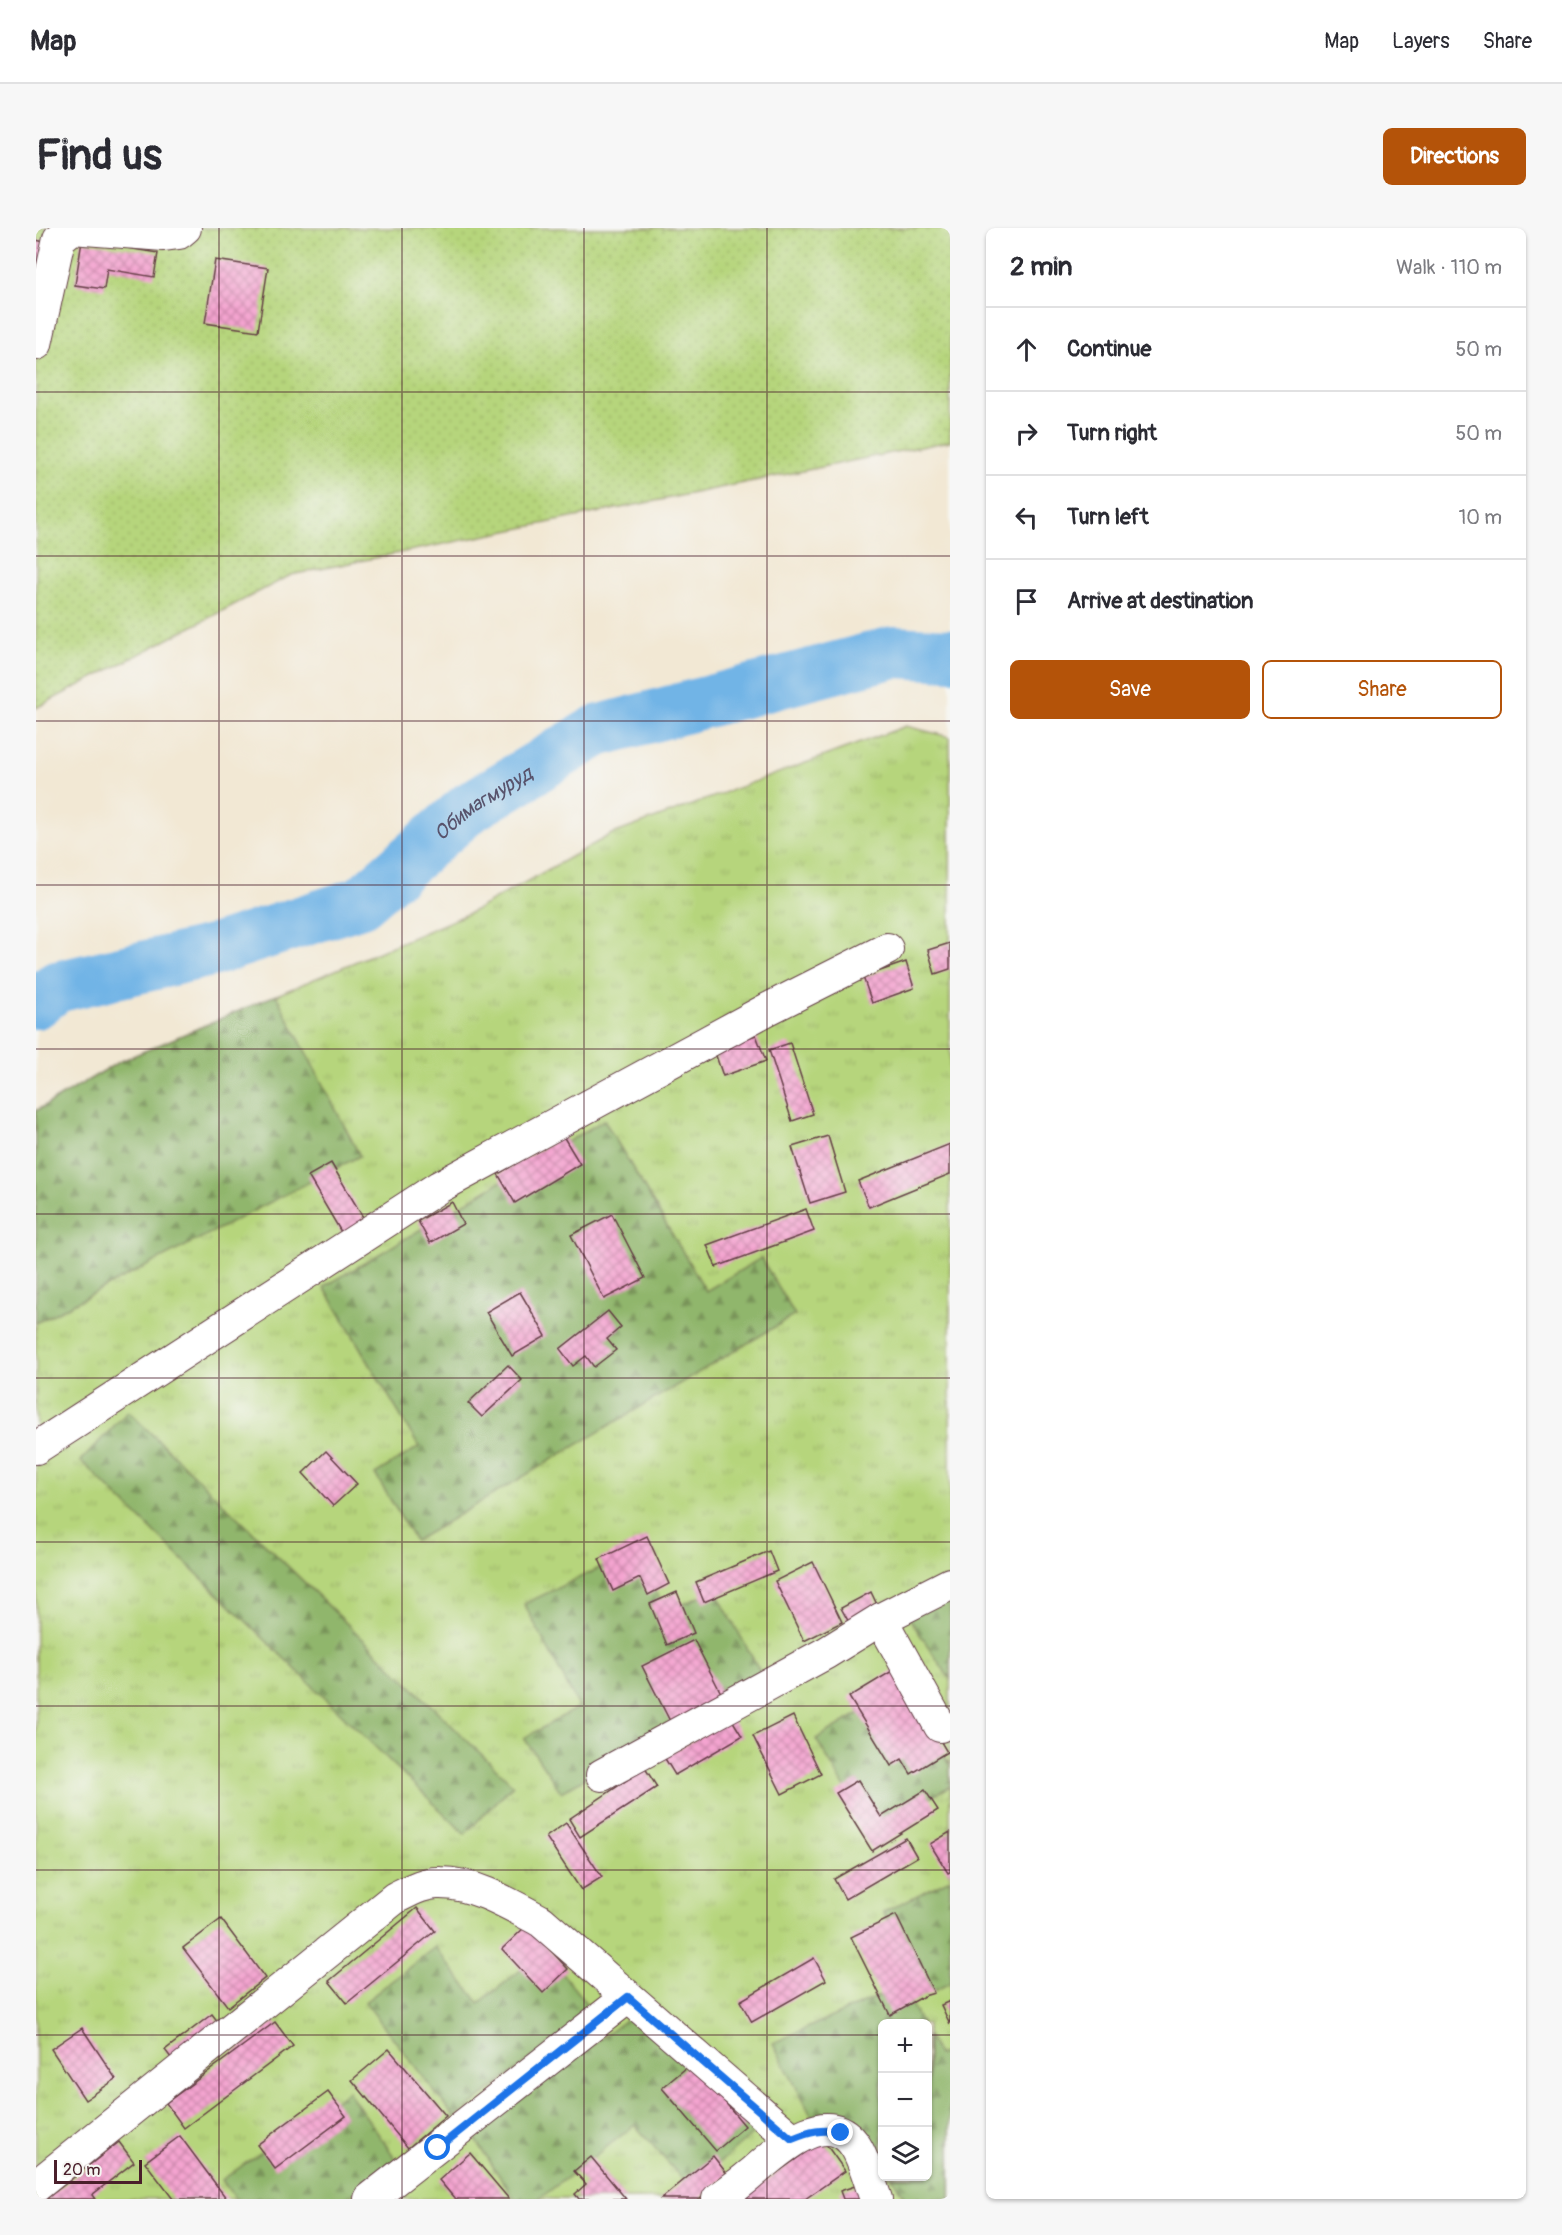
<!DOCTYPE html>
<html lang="en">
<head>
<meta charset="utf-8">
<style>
  body { margin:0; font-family:Pangolin,sans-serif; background:#f7f7f7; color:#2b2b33 }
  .controls { position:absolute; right:18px; bottom:18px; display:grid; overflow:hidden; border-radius:9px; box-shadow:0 2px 4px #0004 }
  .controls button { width:54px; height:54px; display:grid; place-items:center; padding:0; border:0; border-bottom:2px solid #e1e1e2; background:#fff; color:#2b2b33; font:30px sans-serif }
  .scale { position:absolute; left:18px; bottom:15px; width:88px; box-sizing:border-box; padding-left:6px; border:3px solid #4a1f2b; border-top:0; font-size:16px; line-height:21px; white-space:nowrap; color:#4a1f2b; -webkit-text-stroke:4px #f6f6f2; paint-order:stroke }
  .stop { position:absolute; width:18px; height:18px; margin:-14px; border:4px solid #1a73e8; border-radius:50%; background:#fff }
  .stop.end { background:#1a73e8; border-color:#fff; box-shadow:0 2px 6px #0008 }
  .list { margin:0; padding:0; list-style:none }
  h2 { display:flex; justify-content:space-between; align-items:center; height:78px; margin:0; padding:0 24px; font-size:26px }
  h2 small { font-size:20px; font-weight:400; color:#7c7c81 }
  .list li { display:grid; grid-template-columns:39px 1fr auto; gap:18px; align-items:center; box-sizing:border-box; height:84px; padding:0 24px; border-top:2px solid #e1e1e2 }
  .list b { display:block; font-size:22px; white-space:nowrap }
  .list em { font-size:20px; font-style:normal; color:#7c7c81 }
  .actions { display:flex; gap:12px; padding:18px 24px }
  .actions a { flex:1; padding:14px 0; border:2px solid #b45309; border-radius:9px; text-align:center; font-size:21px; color:#b45309 }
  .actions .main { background:#b45309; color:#fff }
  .icon { flex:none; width:33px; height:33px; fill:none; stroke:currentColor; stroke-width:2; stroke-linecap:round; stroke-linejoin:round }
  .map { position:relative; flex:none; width:914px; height:1971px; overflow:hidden; border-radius:9px }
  header { display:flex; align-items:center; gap:36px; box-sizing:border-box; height:84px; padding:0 30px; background:#fff; border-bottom:2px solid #e1e1e2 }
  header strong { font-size:28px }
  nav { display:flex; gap:33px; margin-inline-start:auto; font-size:21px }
  .intro { display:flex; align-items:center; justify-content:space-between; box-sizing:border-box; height:144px; padding:0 36px }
  h1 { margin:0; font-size:42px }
  .button { padding:15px 27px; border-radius:9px; background:#b45309; color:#fff; font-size:21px; font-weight:700 }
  main { display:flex; gap:36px; padding:0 36px }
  aside { flex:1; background:#fff; border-radius:9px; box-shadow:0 2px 4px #0004 }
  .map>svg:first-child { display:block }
  .grass { fill:url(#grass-tufts); stroke:#807a54; stroke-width:1.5; fill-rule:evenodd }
  .forest { fill:url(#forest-firs); stroke:#6d6a4c; stroke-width:1.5 }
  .garden { fill:url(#garden-dots); stroke:#807a54; stroke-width:1.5 }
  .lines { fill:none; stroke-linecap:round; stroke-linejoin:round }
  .river { stroke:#71b4e6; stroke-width:52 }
  .building { fill:url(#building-cross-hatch) }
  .minor-casing { stroke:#633d44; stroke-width:34 }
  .minor { stroke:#fff; stroke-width:32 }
  .route { stroke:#1a73e8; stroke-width:8 }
  .grid { fill:none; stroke:#4a1f2b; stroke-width:1.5; stroke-opacity:0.55 }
  .labels { text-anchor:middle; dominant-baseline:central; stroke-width:6; stroke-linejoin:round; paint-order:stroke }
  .water-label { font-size:20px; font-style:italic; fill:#58536c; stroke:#f6f6f2 }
</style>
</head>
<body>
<header>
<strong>Map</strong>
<nav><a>Map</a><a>Layers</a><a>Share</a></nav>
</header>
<div class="intro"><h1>Find us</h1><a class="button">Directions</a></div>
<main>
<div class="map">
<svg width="914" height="1971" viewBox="0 0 914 1971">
  <defs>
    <pattern id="grass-tufts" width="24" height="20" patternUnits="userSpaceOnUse" patternTransform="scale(1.5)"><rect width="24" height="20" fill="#b6d57c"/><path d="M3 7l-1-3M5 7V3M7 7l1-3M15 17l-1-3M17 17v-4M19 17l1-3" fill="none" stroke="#9eb66b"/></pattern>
    <pattern id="forest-firs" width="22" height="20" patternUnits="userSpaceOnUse" patternTransform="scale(1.5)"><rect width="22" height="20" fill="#90b66c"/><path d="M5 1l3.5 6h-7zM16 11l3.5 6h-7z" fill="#789359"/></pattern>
    <pattern id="garden-dots" width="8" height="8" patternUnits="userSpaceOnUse" patternTransform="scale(1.5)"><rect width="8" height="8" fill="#b6d57c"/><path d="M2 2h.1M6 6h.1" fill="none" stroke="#9eb66b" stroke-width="1.8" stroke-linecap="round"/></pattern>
    <pattern id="building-cross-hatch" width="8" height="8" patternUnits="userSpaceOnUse" patternTransform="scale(1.5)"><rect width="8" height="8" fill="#f4a4d0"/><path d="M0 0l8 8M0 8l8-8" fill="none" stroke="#c885a9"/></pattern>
  </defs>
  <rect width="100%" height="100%" fill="#f6f6f2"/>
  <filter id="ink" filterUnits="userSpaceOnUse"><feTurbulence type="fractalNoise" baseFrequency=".0167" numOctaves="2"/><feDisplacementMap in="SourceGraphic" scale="12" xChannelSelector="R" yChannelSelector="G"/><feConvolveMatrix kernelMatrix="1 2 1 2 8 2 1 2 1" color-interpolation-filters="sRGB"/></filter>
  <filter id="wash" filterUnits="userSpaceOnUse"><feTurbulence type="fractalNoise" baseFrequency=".008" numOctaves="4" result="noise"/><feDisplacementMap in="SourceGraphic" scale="24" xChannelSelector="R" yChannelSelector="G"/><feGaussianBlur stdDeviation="1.35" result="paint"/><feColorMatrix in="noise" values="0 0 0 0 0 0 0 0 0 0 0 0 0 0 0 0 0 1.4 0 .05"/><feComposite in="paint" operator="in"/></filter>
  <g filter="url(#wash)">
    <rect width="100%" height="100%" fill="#f2e8d4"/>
    <path class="grass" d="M 870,498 L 914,509 L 914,1971 L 0,1971 L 0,883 L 83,834 L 434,685 L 574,607 ZM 846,1796 L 891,1796 L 891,1948 L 846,1948 Z"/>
    <g class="forest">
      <polygon points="240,767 324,928 0,1095 0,883 83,834"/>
      <polygon points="568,892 670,1063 725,1030 759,1087 379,1313 339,1246 383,1219 288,1059"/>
      <polygon points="92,1183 477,1557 429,1606 45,1233"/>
      <polygon points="601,1322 630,1384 679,1362 726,1447 525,1564 488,1510 543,1479 488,1376"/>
      <polygon points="914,1361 914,1451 869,1384"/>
      <polygon points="867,1459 914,1538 914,1558 836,1605 780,1511"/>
      <polygon points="914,1651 914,1755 888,1768 847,1684"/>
      <polygon points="399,1719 443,1775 509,1723 556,1783 419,1890 329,1774"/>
      <polygon points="865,1758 885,1795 846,1796 846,1933 840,1922 812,1895 777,1891 737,1815"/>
      <polygon points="612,1775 719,1904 654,1960 599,1897 503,1971 478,1971 437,1907"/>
      <polygon points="892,1808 902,1827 914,1823 914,1971 869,1971 856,1949 891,1948"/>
      <polygon points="312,1863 362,1934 309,1971 199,1971 186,1952"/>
    </g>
    <polygon class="garden" points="0,0 914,0 914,213 255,347 0,480"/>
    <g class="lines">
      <path class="river" id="s1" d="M 0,775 L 20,759 L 175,723 L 325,674 L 433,580 L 561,503 L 858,424 L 914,427"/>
    </g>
    <g id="blocks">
      <g class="building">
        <polygon points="0,12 13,15 0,84"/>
        <polygon points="46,13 122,25 118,49 71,41 68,61 39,57"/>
        <polygon points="179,32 232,40 222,103 169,95"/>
        <polygon points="914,715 914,741 899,746 892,722"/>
        <polygon points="870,734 878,760 836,775 827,749"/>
        <polygon points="720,807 730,833 687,848 678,822"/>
        <polygon points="754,815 777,886 756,893 733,822"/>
        <polygon points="527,908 544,936 479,975 462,946"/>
        <polygon points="792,908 809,964 774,975 756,919"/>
        <polygon points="914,916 914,946 833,979 822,953"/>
        <polygon points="295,935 331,996 308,1009 272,948"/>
        <polygon points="416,974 427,996 394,1015 382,993"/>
        <polygon points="770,981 778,1003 680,1039 671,1017"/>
        <polygon points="576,986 609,1050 568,1071 535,1007"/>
        <polygon points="484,1064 510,1108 476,1128 450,1084"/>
        <polygon points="572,1083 585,1099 571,1111 580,1122 558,1139 550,1128 537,1138 524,1121"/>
        <polygon points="472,1137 486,1152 446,1189 432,1175"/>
        <polygon points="290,1223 321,1256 297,1278 267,1245"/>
        <polygon points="611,1308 633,1356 612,1367 604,1350 577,1363 563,1331"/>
        <polygon points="733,1323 741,1343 668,1374 660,1354"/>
        <polygon points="777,1334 806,1394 768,1413 739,1353"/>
        <polygon points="641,1364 658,1405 631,1417 614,1376"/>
        <polygon points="835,1364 844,1383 815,1398 805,1380"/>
        <polygon points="658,1412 690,1475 638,1501 606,1438"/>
        <polygon points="861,1440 911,1524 875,1546 866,1531 855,1538 813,1469"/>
        <polygon points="757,1488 785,1546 746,1566 717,1508"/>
        <polygon points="695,1490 706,1508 639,1547 628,1529"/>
        <polygon points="609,1540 621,1559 544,1609 533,1591"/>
        <polygon points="822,1552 845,1589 889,1562 902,1582 836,1623 800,1565"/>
        <polygon points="530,1595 566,1649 545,1662 510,1609"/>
        <polygon points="914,1604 914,1644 912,1645 894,1616"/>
        <polygon points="870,1610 881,1629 809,1671 798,1651"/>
        <polygon points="381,1680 399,1703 311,1775 293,1753"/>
        <polygon points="860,1687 898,1765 888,1768 854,1787 815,1709"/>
        <polygon points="185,1691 229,1750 192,1779 147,1720"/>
        <polygon points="491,1697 532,1741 507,1765 466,1721"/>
        <polygon points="778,1730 790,1752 716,1794 704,1773"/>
        <polygon points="914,1773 914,1796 905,1777"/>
        <polygon points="176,1786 189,1803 142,1839 129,1822"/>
        <polygon points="239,1794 257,1818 148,1900 130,1875"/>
        <polygon points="46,1800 80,1851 49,1872 15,1821"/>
        <polygon points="353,1821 410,1888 372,1920 316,1852"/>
        <polygon points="656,1835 709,1898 680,1923 626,1860"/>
        <polygon points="292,1864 310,1888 239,1941 221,1917"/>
        <polygon points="144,1908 184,1962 191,1971 137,1971 109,1934"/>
        <polygon points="787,1912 809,1943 769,1971 704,1971"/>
        <polygon points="83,1914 98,1934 56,1967 59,1971 10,1971"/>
        <polygon points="434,1925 473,1971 419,1971 403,1952"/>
        <polygon points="677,1928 692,1947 664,1971 625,1971"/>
        <polygon points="555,1929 590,1971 543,1971 539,1966 550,1956 538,1943"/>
        <polygon points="825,1956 830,1971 807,1971 804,1963"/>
      </g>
    </g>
  </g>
  <g filter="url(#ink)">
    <use href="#blocks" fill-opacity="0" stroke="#633d44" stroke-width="1.5"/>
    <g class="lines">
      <defs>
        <g id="minor">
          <polyline points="0,116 23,11 36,0 128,7 143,5 149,0"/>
          <polyline points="0,1220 403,959 732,781 851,721"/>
          <polyline points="845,1391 904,1498"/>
          <polyline points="566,1547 790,1425 845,1391 914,1356"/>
          <path d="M 0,1958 L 359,1670 C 373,1663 388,1654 404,1655 C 439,1655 475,1677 505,1693 L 756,1911"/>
          <polyline points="334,1971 592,1769"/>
          <path d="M 682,1971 C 693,1963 705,1955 715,1946 C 740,1925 791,1874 820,1919 C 829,1934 834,1955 840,1971"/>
        </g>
      </defs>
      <use href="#minor" class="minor-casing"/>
      <use href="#minor" class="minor"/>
    </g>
  </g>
  <g class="lines" filter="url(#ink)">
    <path class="route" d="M 402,1920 L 592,1769 L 756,1911 C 773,1904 787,1900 805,1905"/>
  </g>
  <path class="grid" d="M 183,0 L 183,1971M 366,0 L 366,1971M 548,0 L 548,1971M 731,0 L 731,1971M 0,164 L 914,164M 0,328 L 914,328M 0,493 L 914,493M 0,657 L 914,657M 0,821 L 914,821M 0,986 L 914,986M 0,1150 L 914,1150M 0,1314 L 914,1314M 0,1478 L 914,1478M 0,1642 L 914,1642M 0,1807 L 846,1807M 891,1807 L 914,1807"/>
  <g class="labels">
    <g class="water-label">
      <text stroke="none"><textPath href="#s1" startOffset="500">Обимагмуруд</textPath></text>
    </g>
  </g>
</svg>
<div class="controls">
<button>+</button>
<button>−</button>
<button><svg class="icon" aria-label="layers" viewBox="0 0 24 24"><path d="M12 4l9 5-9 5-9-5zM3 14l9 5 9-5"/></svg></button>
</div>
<div class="scale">20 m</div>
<div class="stop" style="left:402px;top:1920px"></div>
<div class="stop end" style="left:805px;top:1905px"></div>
</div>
<aside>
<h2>2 min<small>Walk · 110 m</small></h2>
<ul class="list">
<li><svg class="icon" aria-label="ahead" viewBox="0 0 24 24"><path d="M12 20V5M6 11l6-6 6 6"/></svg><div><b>Continue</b></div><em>50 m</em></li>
<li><svg class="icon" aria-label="right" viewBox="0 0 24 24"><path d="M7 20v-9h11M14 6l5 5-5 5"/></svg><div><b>Turn right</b></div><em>50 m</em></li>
<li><svg class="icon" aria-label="left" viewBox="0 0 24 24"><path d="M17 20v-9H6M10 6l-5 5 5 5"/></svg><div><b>Turn left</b></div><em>10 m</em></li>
<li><svg class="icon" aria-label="arrive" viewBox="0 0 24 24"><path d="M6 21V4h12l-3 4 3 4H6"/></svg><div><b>Arrive at destination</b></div></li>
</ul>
<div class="actions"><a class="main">Save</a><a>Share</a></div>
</aside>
</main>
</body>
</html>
